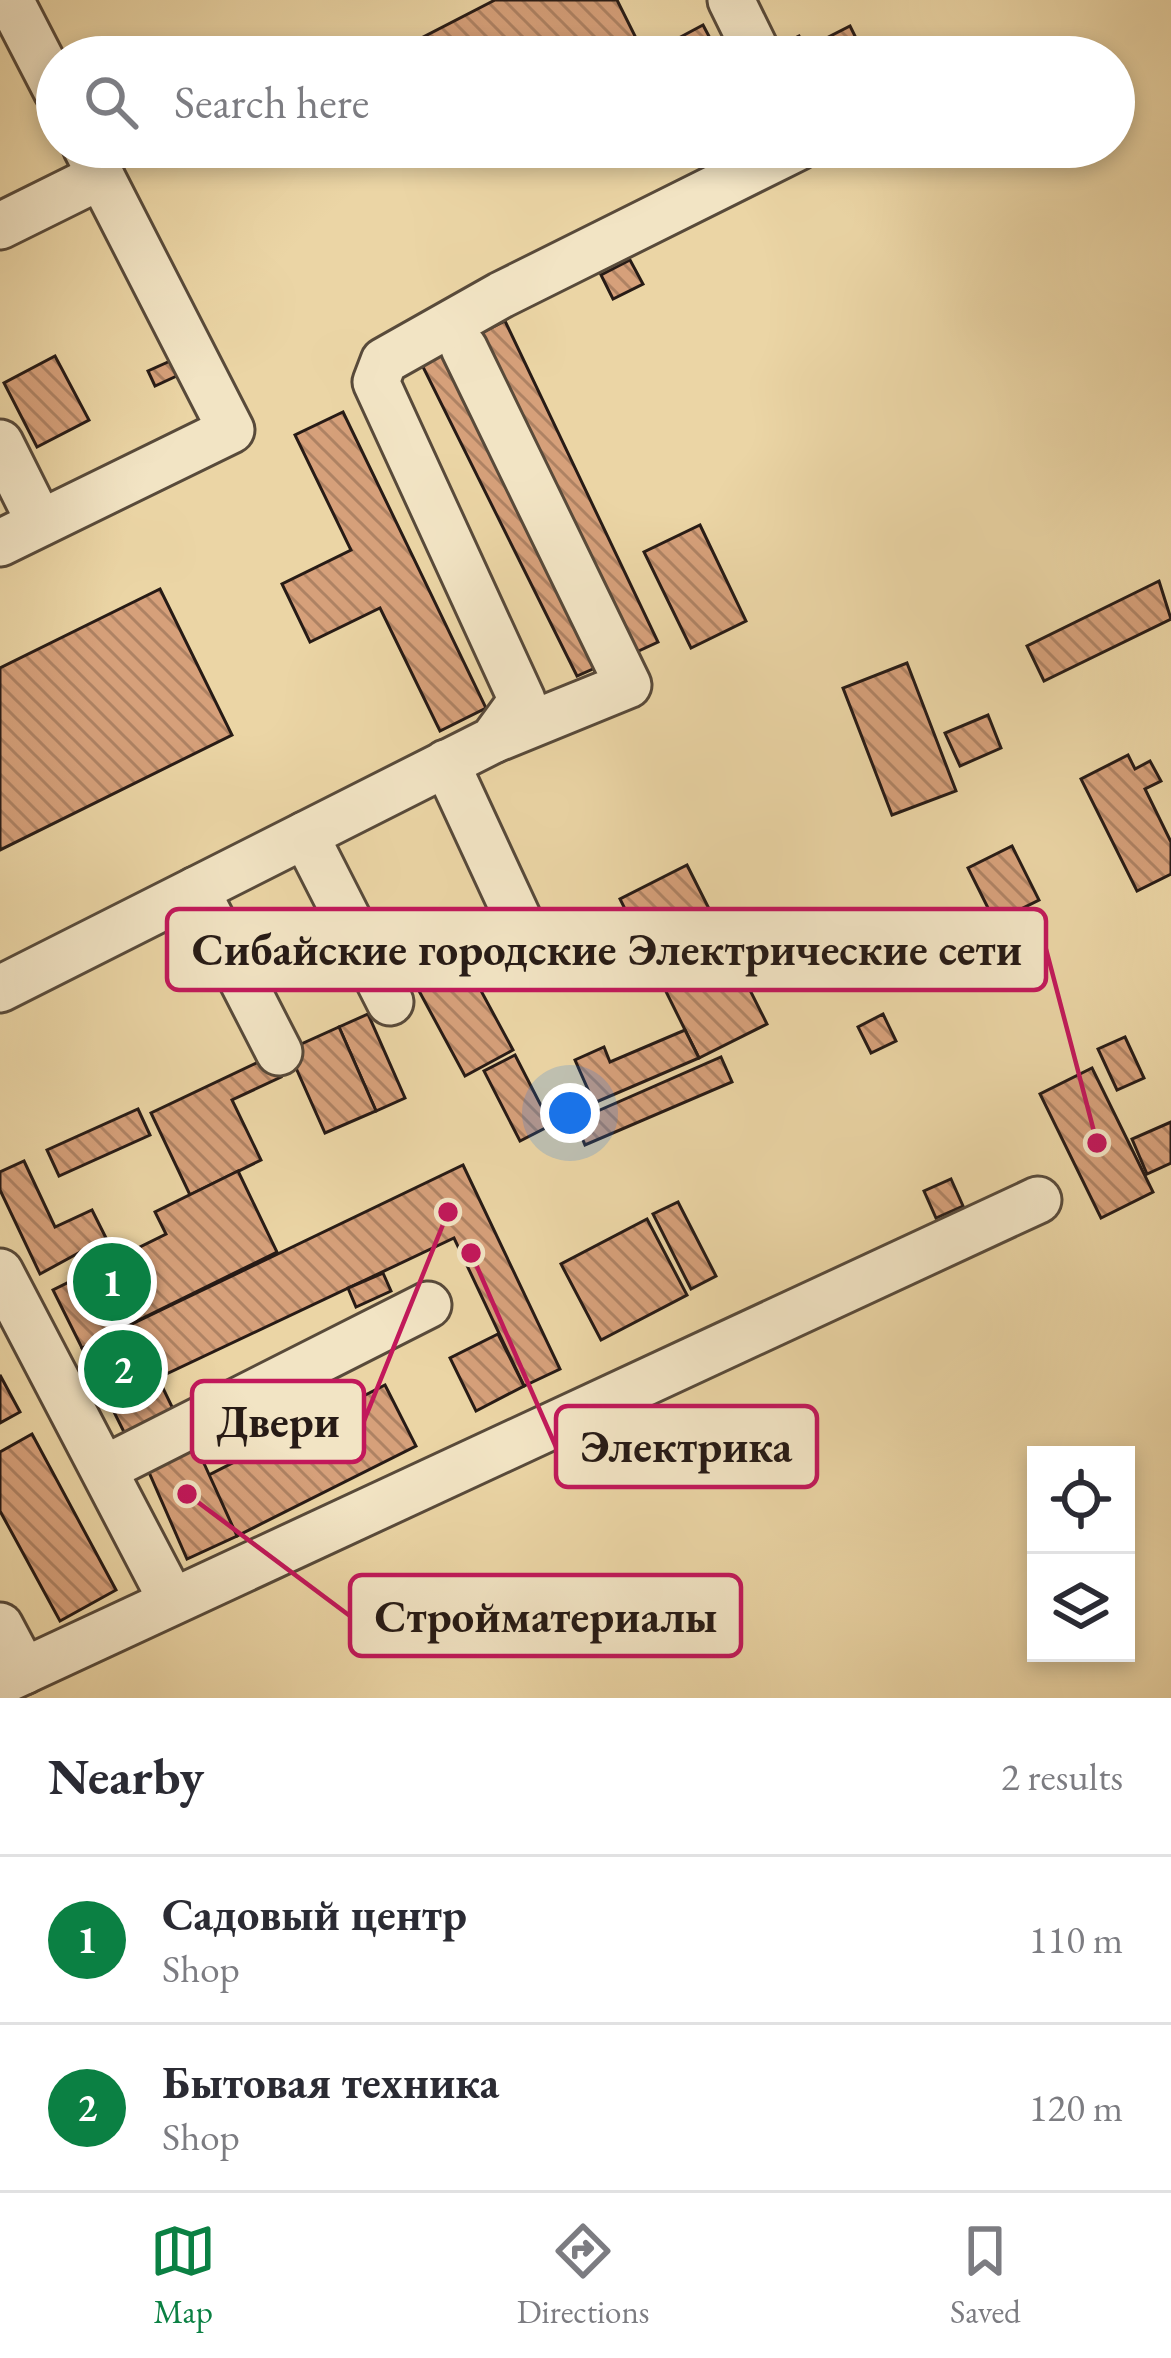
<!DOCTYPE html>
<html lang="en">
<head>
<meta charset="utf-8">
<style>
  body { margin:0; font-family:"EB Garamond",serif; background:#f7f7f7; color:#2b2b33 }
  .controls { position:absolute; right:36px; bottom:36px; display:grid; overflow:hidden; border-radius:0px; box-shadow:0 6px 18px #0003 }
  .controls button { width:108px; height:108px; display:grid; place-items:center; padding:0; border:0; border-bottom:3px solid #e1e1e2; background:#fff; color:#2b2b33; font:60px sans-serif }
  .you { position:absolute; left:570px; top:1113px; width:42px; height:42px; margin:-30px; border:9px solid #fff; border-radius:50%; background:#1a73e8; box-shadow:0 0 0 18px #1a73e833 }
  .badge { display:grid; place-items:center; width:78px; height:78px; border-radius:50%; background:#0b8043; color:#fff; font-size:39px; font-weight:700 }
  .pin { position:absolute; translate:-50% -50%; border:6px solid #fff; box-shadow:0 3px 12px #0006 }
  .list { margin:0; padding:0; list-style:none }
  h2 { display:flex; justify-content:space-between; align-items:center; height:156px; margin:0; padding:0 48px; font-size:51px }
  h2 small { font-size:39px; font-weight:400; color:#7c7c81 }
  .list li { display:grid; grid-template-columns:78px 1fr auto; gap:36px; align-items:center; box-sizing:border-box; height:168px; padding:0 48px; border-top:3px solid #e1e1e2 }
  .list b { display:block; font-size:45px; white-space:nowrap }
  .list p { margin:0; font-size:39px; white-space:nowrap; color:#7c7c81 }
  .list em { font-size:39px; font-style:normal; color:#7c7c81 }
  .icon { flex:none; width:66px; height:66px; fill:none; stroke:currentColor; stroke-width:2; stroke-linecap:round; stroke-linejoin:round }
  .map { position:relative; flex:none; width:1171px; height:1698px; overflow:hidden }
  .search { position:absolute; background:#fff; box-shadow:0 6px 18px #0003; left:36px; right:36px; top:36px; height:132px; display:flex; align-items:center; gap:30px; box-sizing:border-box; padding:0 42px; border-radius:66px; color:#7c7c81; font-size:45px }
  .sheet { height:492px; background:#fff }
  nav { display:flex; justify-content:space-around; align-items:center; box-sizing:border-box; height:168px; border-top:3px solid #e1e1e2; background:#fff; font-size:33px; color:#7c7c81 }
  nav a { display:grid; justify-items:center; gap:6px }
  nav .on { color:#0b8043 }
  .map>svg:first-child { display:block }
  .building { fill:url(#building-back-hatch); stroke:#271b16; stroke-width:3 }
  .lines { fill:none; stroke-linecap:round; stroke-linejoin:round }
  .minor-casing { stroke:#584a3a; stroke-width:51 }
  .minor { stroke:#f2e4c4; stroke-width:45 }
  .leader { fill:none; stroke:#c2185b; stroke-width:4.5 }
  .callout-dot { fill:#c2185b; stroke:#f2e4c4; stroke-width:4.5 }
  .callout { fill:#f2e4c4; stroke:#c2185b; stroke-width:4.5 }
  .callout-label { font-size:45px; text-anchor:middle; font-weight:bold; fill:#271b16 }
</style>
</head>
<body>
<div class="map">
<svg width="1171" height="1698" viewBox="0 0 1171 1698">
  <defs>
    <pattern id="building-back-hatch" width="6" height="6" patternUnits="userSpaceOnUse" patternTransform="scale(3)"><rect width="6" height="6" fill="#d6a07a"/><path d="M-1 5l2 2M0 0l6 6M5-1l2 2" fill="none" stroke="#ae8263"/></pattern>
  </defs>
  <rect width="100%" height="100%" fill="#ebd5a5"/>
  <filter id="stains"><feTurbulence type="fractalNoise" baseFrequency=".00167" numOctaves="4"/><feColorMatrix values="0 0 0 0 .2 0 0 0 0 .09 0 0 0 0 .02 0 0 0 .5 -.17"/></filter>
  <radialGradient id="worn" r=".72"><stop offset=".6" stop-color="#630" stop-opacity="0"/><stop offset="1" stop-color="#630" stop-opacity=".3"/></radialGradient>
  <g class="building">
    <polygon points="495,0 617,0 640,46 618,57 406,57 402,48"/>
    <polygon points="703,25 720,57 682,57 673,41"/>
    <polygon points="850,26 858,42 830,57 817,57 811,46"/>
    <polygon points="799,36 808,54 777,57 773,49"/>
    <polygon points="630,260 643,284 613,299 601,275"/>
    <polygon points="505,321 658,642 632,654 479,334"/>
    <polygon points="447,349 604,664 577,676 421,363"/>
    <polygon points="55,356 89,420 37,447 4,383"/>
    <polygon points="177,358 183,373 155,386 148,371"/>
    <polygon points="343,412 486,708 440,731 380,608 310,642 282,584 351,550 295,435"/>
    <polygon points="700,525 746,621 691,648 644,552"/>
    <polygon points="1159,581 1171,619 1044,681 1027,646"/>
    <polygon points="160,589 232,735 0,850 0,668"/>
    <polygon points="907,663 956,791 892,815 843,688"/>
    <polygon points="988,715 1001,748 960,766 945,733"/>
    <polygon points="1128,755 1135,769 1150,761 1161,781 1145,789 1171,842 1171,874 1137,891 1081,779"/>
    <polygon points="1012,846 1039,900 995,922 968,868"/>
    <polygon points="687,865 767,1024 699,1058 620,899"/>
    <polygon points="466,963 513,1050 465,1076 418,989"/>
    <polygon points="368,1014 405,1098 376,1111 339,1027"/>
    <polygon points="883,1014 896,1041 871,1053 858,1027"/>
    <polygon points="339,1027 376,1111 325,1133 288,1050"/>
    <polygon points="685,1030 699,1058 594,1103 575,1060 604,1047 610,1062"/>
    <polygon points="1125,1037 1144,1078 1117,1090 1098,1049"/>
    <polygon points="515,1055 551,1125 520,1141 484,1071"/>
    <polygon points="271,1056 281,1077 232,1100 261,1160 190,1195 151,1113"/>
    <polygon points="721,1057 732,1082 585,1145 575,1121"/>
    <polygon points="1092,1068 1153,1192 1101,1218 1040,1094"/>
    <polygon points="138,1109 150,1135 59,1176 47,1150"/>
    <polygon points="1171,1122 1171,1163 1147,1174 1132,1139"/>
    <polygon points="24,1161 55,1227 92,1210 106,1238 40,1274 0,1190 0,1172"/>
    <polygon points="463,1165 560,1369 524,1386 454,1238 158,1378 176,1415 127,1438 82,1348"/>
    <polygon points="238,1171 277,1252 82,1348 53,1290 166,1234 155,1212"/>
    <polygon points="951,1179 963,1206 936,1218 924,1191"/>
    <polygon points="678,1202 716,1276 691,1289 653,1214"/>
    <polygon points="647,1219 687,1295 601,1340 561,1264"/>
    <polygon points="383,1273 391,1291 356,1307 348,1288"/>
    <polygon points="498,1334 524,1386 476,1411 450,1358"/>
    <polygon points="0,1375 20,1412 0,1423"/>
    <polygon points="385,1385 416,1446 237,1536 207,1476"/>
    <polygon points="32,1434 116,1590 60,1621 0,1511 0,1452"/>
    <polygon points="197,1448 237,1536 187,1559 148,1470"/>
  </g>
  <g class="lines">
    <defs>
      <g id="minor">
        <polyline points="10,0 57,91"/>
        <polyline points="731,0 759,57"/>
        <polyline points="0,226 101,176"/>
        <polyline points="464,348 628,685 493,740"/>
        <polyline points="0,443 40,523"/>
        <polyline points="0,543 231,430 86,147"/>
        <polyline points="446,763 527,938"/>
        <polyline points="305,835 390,1002"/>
        <polyline points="196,890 279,1052"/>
        <polyline points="0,989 493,740 522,700 376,382 384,361 501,295 798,147"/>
        <polyline points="0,1272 172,1601"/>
        <polyline points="104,1469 428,1305"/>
        <polyline points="0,1626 24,1671"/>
        <polyline points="0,1682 1038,1200"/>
      </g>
    </defs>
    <use href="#minor" class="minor-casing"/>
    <use href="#minor" class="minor"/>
  </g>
  <path class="leader" d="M1097 1143L1046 949M448 1212L364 1421M471 1253L556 1447M187 1494L350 1616"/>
  <g class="callout-dot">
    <circle cx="1097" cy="1143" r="12"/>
    <circle cx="448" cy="1212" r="12"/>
    <circle cx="471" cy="1253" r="12"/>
    <circle cx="187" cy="1494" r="12"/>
  </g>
  <g class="callout">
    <rect x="167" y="909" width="879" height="81" rx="12"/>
    <rect x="192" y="1381" width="172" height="81" rx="12"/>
    <rect x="556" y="1406" width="261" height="81" rx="12"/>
    <rect x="350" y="1575" width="391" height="81" rx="12"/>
  </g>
  <g class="callout-label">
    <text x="607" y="965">Сибайские городские Электрические сети</text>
    <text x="278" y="1437">Двери</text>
    <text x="686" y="1462">Электрика</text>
    <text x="546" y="1632">Стройматериалы</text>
  </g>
  <rect width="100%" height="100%" filter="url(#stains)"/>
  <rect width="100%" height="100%" fill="url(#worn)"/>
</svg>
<div class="controls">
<button><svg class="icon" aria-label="locate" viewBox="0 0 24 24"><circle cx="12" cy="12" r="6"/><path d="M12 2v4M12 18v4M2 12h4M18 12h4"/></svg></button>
<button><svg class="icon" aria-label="layers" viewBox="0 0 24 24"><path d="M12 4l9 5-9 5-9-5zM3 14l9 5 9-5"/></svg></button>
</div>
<div class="you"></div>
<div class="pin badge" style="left:112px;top:1282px">1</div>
<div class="pin badge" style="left:123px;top:1369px">2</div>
<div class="search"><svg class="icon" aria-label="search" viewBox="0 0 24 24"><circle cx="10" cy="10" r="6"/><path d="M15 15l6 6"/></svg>Search here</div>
</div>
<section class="sheet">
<h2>Nearby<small>2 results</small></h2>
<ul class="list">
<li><span class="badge">1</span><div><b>Садовый центр</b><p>Shop</p></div><em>110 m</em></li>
<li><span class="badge">2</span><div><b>Бытовая техника</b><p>Shop</p></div><em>120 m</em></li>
</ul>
</section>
<nav>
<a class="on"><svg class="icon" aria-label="map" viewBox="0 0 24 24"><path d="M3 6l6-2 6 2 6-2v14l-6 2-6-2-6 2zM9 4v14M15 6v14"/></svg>Map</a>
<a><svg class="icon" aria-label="directions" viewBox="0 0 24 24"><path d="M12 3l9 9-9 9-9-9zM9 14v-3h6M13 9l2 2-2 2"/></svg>Directions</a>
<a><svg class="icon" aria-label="saved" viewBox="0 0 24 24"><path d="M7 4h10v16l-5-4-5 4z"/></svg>Saved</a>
</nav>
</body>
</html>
